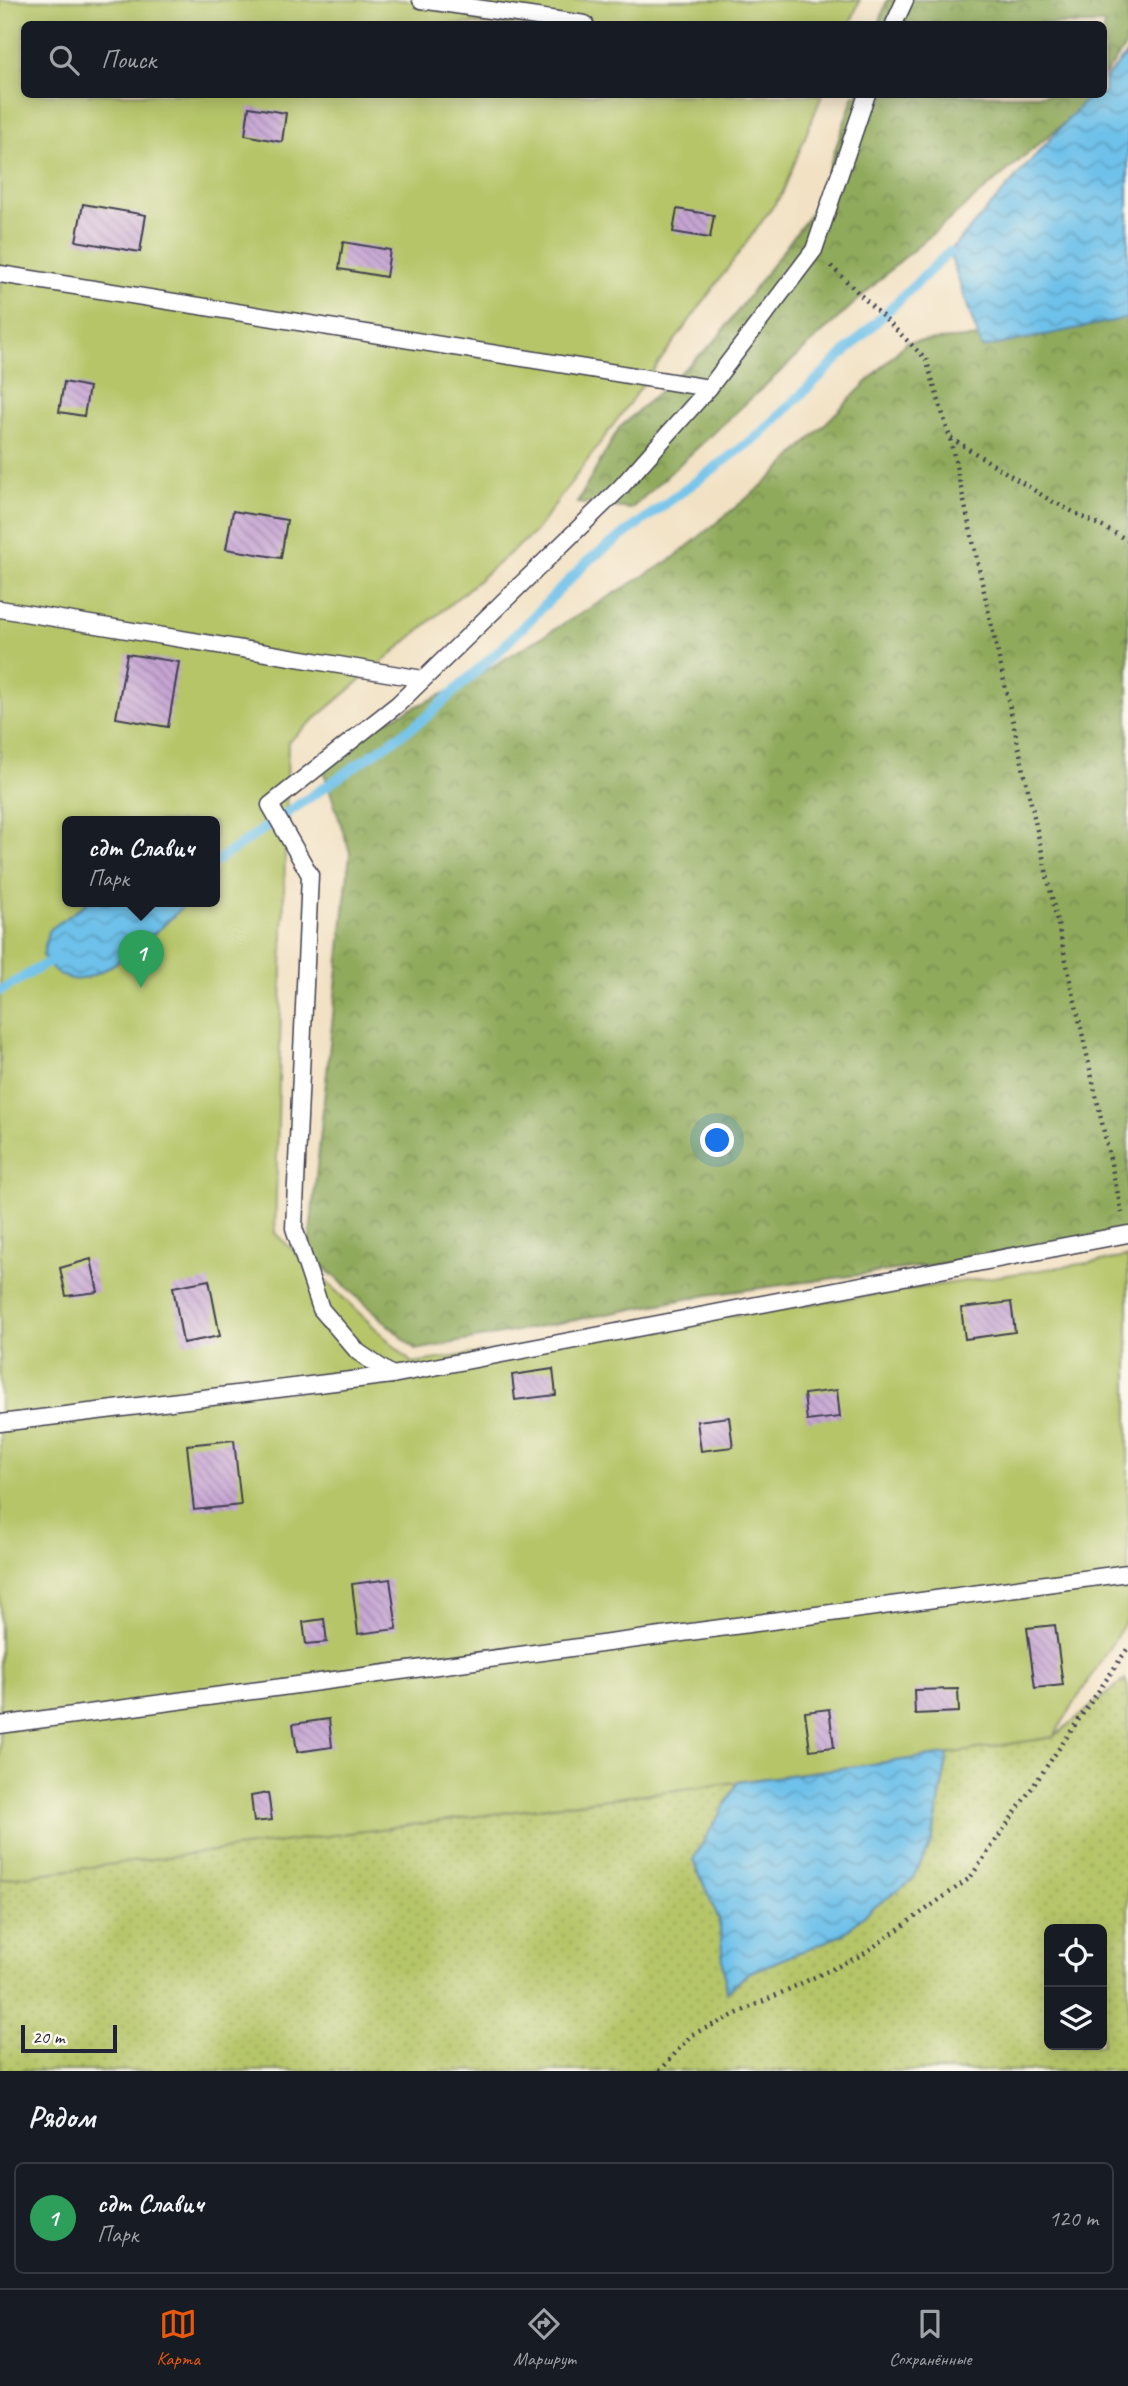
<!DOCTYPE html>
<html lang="ru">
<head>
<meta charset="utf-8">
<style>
  body { margin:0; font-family:Caveat,sans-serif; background:#242831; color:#f1f3f6 }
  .controls { position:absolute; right:21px; bottom:21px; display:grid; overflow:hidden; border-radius:10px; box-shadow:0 4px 18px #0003 }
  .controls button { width:63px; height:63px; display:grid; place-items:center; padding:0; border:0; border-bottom:2px solid #363941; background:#171b24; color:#f1f3f6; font:35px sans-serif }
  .scale { position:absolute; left:21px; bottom:18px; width:96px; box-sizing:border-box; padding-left:7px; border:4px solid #22223b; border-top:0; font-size:19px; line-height:24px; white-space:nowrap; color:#22223b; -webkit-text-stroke:5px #fbf7ec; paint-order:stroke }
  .you { position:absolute; left:718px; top:1141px; width:24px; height:24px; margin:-18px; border:5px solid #fff; border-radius:50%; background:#1a73e8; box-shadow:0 0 0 10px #1a73e833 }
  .badge { display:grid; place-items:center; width:46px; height:46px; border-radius:50%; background:#ea580c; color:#fff; font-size:23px; font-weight:700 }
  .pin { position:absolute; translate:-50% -58px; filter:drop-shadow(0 2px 4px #0008) }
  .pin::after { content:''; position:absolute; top:37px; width:24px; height:21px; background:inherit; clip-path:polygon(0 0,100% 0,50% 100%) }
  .popup { position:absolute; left:62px; top:816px; width:158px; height:91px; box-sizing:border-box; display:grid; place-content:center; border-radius:10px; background:#171b24; filter:drop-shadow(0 2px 5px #0005); font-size:23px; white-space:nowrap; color:#9ea1a6 }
  .popup b { font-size:26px; color:#f1f3f6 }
  .popup::after { content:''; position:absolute; left:50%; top:100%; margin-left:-14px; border:14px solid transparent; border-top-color:#171b24 }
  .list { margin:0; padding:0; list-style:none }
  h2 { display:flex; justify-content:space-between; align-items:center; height:91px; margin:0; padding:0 28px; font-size:30px }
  h2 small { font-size:23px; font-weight:400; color:#9ea1a6 }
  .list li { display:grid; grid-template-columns:46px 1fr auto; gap:21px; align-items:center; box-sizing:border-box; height:112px; margin:0 14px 14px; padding:0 14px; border:2px solid #363941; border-radius:10px }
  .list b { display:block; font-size:26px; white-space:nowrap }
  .list p { margin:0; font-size:23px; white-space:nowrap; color:#9ea1a6 }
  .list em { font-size:23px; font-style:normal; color:#9ea1a6 }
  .icon { flex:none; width:38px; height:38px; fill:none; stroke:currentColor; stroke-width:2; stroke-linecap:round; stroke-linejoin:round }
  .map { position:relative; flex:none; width:1128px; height:2071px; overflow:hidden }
  .search { position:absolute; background:#171b24; box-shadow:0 4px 18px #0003; left:21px; right:21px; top:21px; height:77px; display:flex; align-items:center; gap:18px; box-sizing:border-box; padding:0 24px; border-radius:10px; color:#9ea1a6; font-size:26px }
  .sheet { height:217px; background:#171b24 }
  nav { display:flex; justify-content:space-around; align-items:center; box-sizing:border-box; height:98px; border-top:2px solid #363941; background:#171b24; font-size:19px; color:#9ea1a6 }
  nav a { display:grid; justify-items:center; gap:4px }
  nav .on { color:#ea580c }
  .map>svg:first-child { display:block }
  .grass { fill:url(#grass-dots); stroke:#6c7451; stroke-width:2; fill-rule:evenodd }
  .forest { fill:url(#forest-crowns); stroke:#59664c; stroke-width:2 }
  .garden { fill:#b5c567; stroke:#6c7451; stroke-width:2; fill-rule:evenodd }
  .water { fill:url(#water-waves); stroke:#487292; stroke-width:2 }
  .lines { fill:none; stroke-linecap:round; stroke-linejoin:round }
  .stream { stroke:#6ec1ea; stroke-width:10 }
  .building { fill:url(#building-back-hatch) }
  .lane-casing { stroke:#413f4f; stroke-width:19 }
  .path { stroke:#413f4f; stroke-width:4.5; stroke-dasharray:2 5; stroke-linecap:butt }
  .lane { stroke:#fff; stroke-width:16 }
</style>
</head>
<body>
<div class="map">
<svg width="1128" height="2071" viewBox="0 0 1128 2071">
  <defs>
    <pattern id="grass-dots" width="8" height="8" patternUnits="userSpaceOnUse" patternTransform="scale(1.75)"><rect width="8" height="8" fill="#b5c567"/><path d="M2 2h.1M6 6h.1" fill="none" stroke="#9ba95a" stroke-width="1.8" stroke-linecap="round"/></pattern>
    <pattern id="forest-crowns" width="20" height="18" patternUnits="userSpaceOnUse" patternTransform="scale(1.75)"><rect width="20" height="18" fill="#90aa5c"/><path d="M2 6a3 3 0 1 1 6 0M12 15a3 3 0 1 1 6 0" fill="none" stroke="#758a4d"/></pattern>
    <pattern id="water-waves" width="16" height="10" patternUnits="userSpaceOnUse" patternTransform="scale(1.75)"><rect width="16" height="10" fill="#6ec1ea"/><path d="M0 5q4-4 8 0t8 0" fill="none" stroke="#5a9cbf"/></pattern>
    <pattern id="building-back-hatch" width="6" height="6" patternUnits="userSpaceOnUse" patternTransform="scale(1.75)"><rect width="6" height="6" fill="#c6a5d3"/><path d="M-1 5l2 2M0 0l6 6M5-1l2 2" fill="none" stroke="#a086ac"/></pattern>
  </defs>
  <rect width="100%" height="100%" fill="#fbf7ec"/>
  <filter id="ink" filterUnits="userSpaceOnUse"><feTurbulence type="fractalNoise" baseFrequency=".0143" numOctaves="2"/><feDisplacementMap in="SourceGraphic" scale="14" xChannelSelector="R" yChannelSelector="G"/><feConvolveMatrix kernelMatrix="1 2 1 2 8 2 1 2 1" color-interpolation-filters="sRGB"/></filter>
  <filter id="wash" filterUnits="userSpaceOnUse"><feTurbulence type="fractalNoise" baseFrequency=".00686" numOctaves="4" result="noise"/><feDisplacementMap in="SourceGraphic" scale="28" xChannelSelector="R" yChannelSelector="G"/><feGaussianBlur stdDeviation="1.57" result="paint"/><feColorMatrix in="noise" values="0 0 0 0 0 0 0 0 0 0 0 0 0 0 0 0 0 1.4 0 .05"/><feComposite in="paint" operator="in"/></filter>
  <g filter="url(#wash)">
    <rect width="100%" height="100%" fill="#f2e1c3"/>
    <path class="grass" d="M 1125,1679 L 1128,1686 L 1128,2071 L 0,2071 L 0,1879 L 738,1782 L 693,1860 L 719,1919 L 727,1993 L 748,1973 L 842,1935 L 873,1908 L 932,1842 L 948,1754 L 1053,1737 ZM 1049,1929 L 1102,1929 L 1102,2045 L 1049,2045 Z"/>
    <g class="forest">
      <polygon points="887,0 1128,0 1128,43 1104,76 1104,24 879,24"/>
      <polygon points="854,95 1090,95 1077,112 899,262 631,509 577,503 619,428 715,341 815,208"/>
      <polygon points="1128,261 1128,1239 708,1295 416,1350 308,1253 350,853 323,769 359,733 456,688 672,559 769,480 907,342 998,336"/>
    </g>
    <path class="garden" d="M 0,0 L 860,0 L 850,24 L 24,24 L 24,94 L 822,95 L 782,194 L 535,532 L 288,742 L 275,1233 L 412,1363 L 1128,1257 L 1128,1618 L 1053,1737 L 948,1754 L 0,1879 ZM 68,822 L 214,822 L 214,902 L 68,902 Z"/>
    <g class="water">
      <polygon points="1128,52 1128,318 982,348 949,252 1090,95 1104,94 1104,80"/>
      <path d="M 88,902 L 187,902 C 168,923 100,985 72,979 C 57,976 51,967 43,956 L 48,931 Z"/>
      <polygon points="948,1754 932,1842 911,1881 873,1908 842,1935 748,1973 726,1993 719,1919 693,1860 738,1782"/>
    </g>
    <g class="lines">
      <g class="stream">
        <polyline points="214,863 424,719 501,649 589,560 758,436 949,252"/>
        <polyline points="0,991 59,956"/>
      </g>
    </g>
    <g id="blocks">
      <g class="building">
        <polygon points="249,107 286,113 282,142 245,135"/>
        <polygon points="83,204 146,215 140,252 76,241"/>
        <polygon points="677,209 714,215 710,238 673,232"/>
        <polygon points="343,242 390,250 386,277 339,269"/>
        <polygon points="64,382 89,387 84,416 59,412"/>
        <polygon points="233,511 287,520 281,558 226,549"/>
        <polygon points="127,654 179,662 168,727 116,718"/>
        <polygon points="91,1259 98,1292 66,1296 60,1268"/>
        <polygon points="209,1280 220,1336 183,1343 173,1287"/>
        <polygon points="1011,1302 1015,1332 965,1339 961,1308"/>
        <polygon points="553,1369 556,1395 515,1400 512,1375"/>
        <polygon points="837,1390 840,1417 807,1421 804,1394"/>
        <polygon points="729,1417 733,1447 701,1451 697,1421"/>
        <polygon points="234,1440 241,1505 194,1510 187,1445"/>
        <polygon points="390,1579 397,1629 358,1634 352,1584"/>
        <polygon points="324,1619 327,1642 306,1644 303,1622"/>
        <polygon points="1055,1625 1063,1685 1035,1688 1027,1628"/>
        <polygon points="958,1689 959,1712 915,1714 914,1690"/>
        <polygon points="829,1709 834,1747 810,1750 805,1712"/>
        <polygon points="329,1719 332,1747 297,1752 293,1724"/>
        <polygon points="268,1793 272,1820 254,1822 251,1796"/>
      </g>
    </g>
  </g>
  <g filter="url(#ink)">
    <use href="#blocks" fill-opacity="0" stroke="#413f4f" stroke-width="2"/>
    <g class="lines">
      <defs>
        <g id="lane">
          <polyline points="421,0 585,24"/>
          <polyline points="894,24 905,0"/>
          <polyline points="0,274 709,388"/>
          <polyline points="0,609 423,679"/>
          <polyline points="392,1375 358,1352 321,1309 294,1228 310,875 270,805 398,704 620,488 709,388 814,250 867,94"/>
          <polyline points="0,1423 392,1375 1128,1234"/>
          <polyline points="0,1725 1128,1573"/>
        </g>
      </defs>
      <use href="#lane" class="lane-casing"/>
      <g class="path">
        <polyline points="831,266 926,359 950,438 1122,1213"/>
        <polyline points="951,438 1048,499 1128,540"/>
        <polyline points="660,2071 691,2035 862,1955 970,1878 1128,1648"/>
      </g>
      <use href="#lane" class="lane"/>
    </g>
  </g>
</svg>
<div class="controls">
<button><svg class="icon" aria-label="locate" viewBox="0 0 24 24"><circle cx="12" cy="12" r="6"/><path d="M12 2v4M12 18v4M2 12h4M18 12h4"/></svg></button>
<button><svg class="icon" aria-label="layers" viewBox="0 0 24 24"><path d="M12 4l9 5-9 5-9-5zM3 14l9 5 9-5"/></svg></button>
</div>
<div class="scale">20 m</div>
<div class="you"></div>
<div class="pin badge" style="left:141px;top:988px;background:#2e9e5b">1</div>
<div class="popup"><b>сдт Славич</b>Парк</div>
<div class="search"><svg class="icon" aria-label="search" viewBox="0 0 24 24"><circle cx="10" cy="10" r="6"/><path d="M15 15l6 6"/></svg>Поиск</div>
</div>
<section class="sheet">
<h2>Рядом<small></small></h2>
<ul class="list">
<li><span class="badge" style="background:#2e9e5b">1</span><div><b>сдт Славич</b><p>Парк</p></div><em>120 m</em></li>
</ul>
</section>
<nav>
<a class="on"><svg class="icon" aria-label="map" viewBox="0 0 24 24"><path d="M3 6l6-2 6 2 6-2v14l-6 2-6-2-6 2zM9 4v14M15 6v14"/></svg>Карта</a>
<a><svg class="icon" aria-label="directions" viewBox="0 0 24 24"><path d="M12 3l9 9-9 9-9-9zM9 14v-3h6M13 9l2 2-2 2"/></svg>Маршрут</a>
<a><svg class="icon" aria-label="saved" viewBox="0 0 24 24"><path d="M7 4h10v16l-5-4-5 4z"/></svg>Сохранённые</a>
</nav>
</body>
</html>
